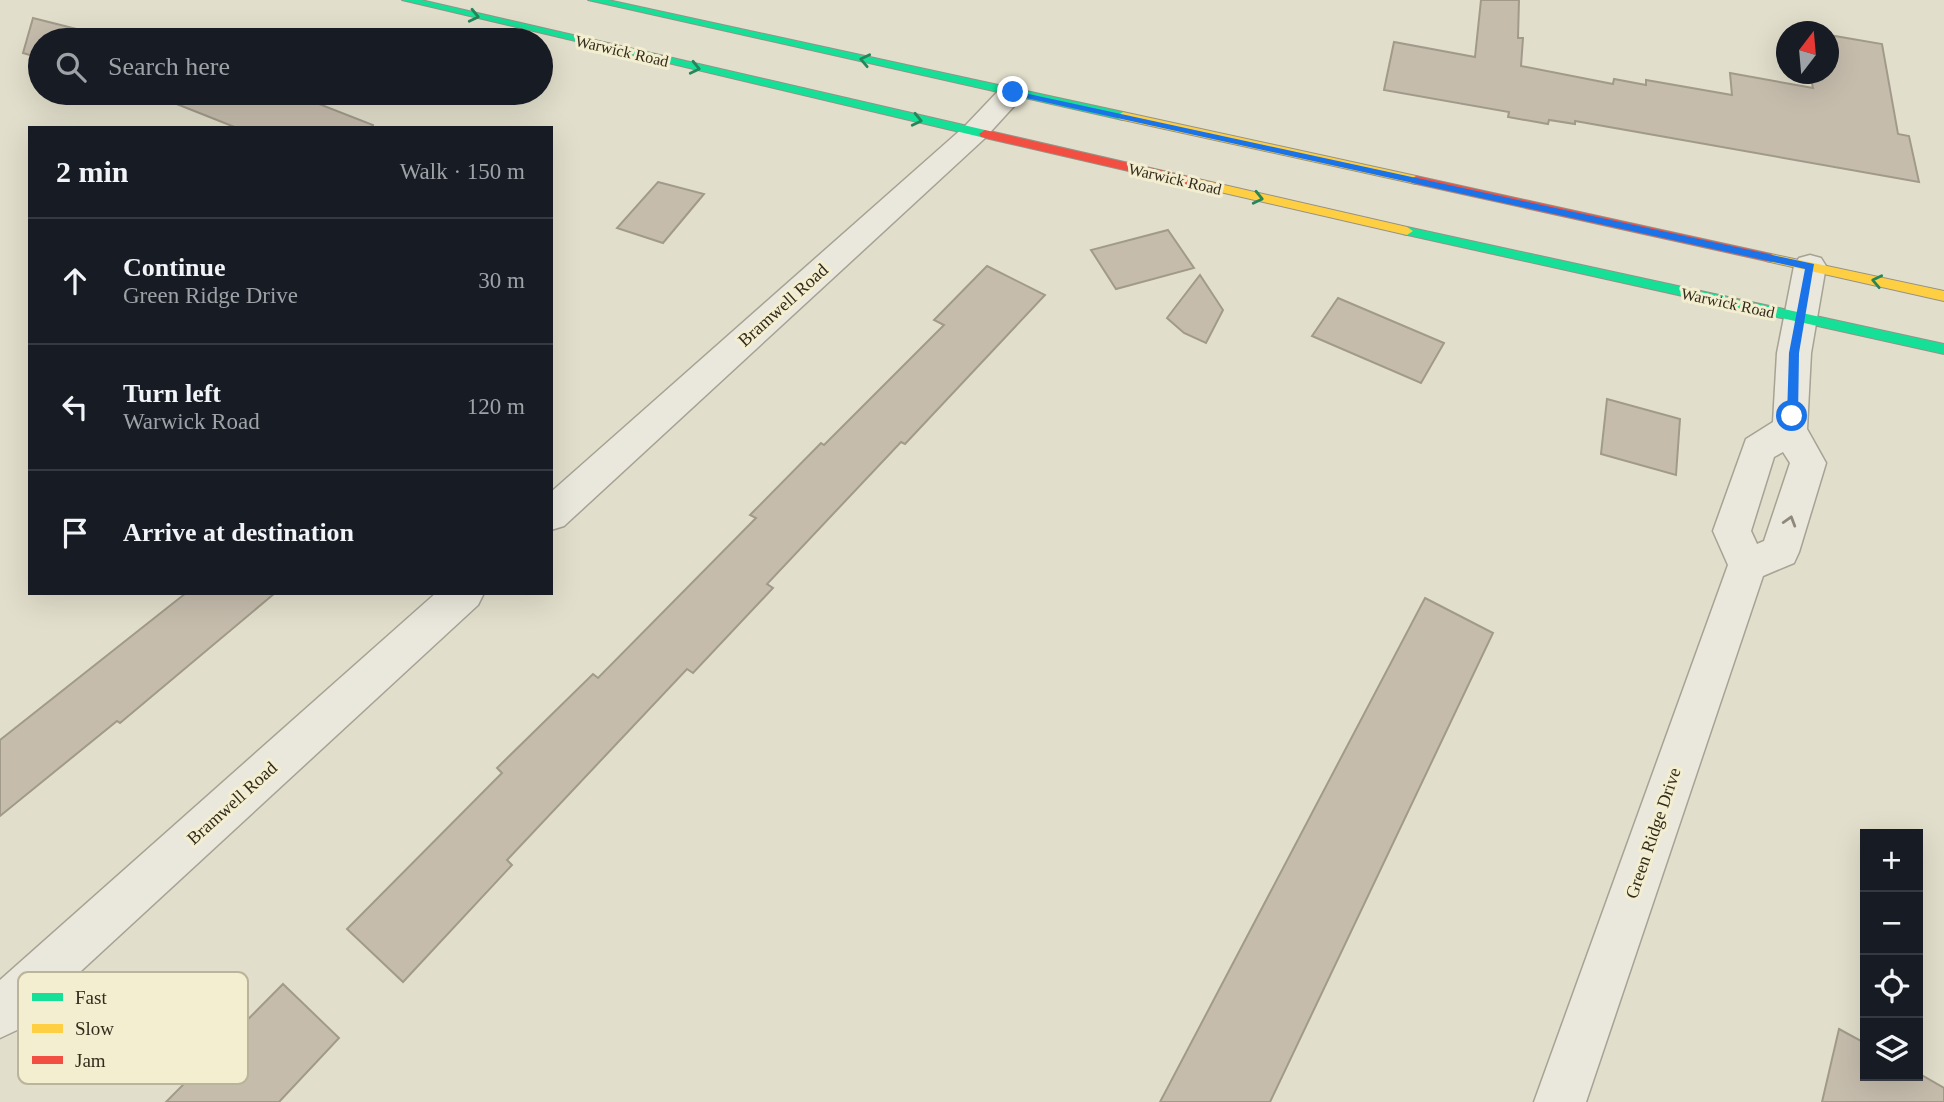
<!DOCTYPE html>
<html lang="en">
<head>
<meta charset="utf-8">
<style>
  body { margin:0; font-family:"Times New Roman",serif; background:#242831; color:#f1f3f6 }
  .controls { position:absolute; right:21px; bottom:21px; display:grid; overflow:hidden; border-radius:0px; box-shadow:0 7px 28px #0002 }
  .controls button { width:63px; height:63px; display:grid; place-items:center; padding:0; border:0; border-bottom:2px solid #363941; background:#171b24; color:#f1f3f6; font:35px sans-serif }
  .compass { position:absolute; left:1776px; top:21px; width:63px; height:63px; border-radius:50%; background:#171b24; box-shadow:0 7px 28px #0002; rotate:16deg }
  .stop { position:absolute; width:21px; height:21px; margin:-16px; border:5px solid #1a73e8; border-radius:50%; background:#fff }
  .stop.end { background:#1a73e8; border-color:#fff; box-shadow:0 2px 7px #0008 }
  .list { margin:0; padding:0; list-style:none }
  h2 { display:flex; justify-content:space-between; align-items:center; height:91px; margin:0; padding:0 28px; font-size:30px }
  h2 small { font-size:23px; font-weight:400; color:#9ea1a6 }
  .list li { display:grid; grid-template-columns:46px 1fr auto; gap:21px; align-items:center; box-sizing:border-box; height:126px; padding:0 28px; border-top:2px solid #363941 }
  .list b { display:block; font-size:26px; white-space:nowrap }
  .list p { margin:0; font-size:23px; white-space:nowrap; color:#9ea1a6 }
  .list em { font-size:23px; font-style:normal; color:#9ea1a6 }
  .icon { flex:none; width:38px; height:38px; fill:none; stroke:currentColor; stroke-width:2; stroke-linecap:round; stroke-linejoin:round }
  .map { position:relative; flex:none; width:1944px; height:1102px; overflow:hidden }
  .search { position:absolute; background:#171b24; box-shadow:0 7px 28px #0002; left:28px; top:28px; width:525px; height:77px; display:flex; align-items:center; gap:18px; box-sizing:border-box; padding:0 24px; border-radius:38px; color:#9ea1a6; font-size:26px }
  .panel { position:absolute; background:#171b24; box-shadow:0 7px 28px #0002; left:28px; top:126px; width:525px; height:469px; border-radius:0px }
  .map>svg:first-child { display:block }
  .building { fill:#c5bcac; stroke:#a19a8a; stroke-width:2 }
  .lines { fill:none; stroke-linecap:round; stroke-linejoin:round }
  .street-casing { stroke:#a6a294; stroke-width:3 }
  .fast-casing { stroke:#969284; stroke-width:2 }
  .slow-casing { stroke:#969284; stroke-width:2 }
  .jam-casing { stroke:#969284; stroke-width:2 }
  .street { fill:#eae7dc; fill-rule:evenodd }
  .fast { fill:#16e098; fill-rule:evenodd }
  .slow { fill:#ffcf43; fill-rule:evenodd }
  .jam { fill:#f24e42; fill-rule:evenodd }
  .oneway { stroke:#25865a }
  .oneway2 { stroke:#8f897c }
  .route { fill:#1a73e8 }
  .labels { text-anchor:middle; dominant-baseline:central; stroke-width:6; stroke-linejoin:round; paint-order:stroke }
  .far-street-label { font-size:16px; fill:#342b1d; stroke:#f3eed0 }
  .street-label { font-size:18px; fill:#342b1d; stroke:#f3eed0 }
  .key { fill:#f3eed0; stroke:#bab49a; stroke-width:2 }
  .key-label { font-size:19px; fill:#342b1d }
</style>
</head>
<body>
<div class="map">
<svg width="1944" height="1102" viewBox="0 0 1944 1102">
  <rect width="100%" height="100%" fill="#e1decb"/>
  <g class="building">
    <polygon points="1481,0 1519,0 1518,38 1523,38 1521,66 1613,84 1614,79 1646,85 1646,80 1732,95 1730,73 1813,88 1810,74 1829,74 1829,35 1882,44 1898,134 1909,136 1919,182 1575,121 1575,124 1549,120 1548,124 1508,117 1509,112 1384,90 1394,42 1475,57"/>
    <polygon points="33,18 120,40 40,40 40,58 23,53"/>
    <polygon points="149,93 291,93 373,125 372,128 237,128"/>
    <polygon points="658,182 704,194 663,243 617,228"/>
    <polygon points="1168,230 1194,268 1116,289 1091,250"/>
    <polygon points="987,266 1045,295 905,444 901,442 767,584 773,588 693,673 687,669 507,860 512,865 403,982 347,929 502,773 497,768 593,674 598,678 756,518 750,515 821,443 824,445 944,325 934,320"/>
    <polygon points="1200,275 1223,310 1206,343 1184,333 1167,318"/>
    <polygon points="1338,298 1444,343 1421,383 1312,336"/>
    <polygon points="1607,399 1680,419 1676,475 1601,454"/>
    <polygon points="186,593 275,593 120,723 117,721 0,816 0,740"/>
    <polygon points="1425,598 1493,633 1270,1102 1160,1102"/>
    <polygon points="283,984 339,1038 279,1102 166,1102"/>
    <polygon points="1839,1029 1865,1043 1865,1076 1918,1076 1918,1073 1944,1088 1944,1102 1822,1102"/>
  </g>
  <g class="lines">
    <defs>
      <g id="street">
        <polygon points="1013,84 1023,86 1027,92 984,139 564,526 551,530 551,492 964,127 1003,86"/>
        <path d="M 1810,255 L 1821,258 L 1826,266 L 1811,353 L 1807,429 L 1826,463 L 1799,552 L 1794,563 L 1763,576 L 1586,1102 L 1534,1102 L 1728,565 L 1713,531 L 1746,439 L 1773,422 L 1777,353 L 1794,266 L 1799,258 ZM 1783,452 L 1790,463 L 1764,541 L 1757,544 L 1751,531 L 1774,457 Z"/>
        <polygon points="436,593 484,593 478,605 17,1030 0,1038 0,980"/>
      </g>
      <g id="fast">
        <polygon points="402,0 421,0 985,130 991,134 985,138"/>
        <polygon points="588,0 608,0 1123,112 1129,116 1123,120"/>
        <polygon points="1407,227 1944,344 1944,354 1403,234 1401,231"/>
      </g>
      <g id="slow">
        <polygon points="1123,112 1416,176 1422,180 1416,184 1119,119 1117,116"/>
        <polygon points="1198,179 1407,227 1413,231 1407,235 1194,186 1192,183"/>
        <polygon points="1771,254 1944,291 1944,301 1766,261 1765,258"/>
      </g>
      <g id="jam">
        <polygon points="985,130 1198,179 1204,183 1198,187 981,137 979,134"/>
        <polygon points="1416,176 1771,254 1777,258 1771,262 1412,183 1410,180"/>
      </g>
    </defs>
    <use href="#street" class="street-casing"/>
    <use href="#fast" class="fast-casing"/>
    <use href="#slow" class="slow-casing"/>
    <use href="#jam" class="jam-casing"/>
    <use href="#street" class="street"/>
    <use href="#fast" class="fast"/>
    <use href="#slow" class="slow"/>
    <use href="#jam" class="jam"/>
  </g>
  <defs><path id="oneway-chevron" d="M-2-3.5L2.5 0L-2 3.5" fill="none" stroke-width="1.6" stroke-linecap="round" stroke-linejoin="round" transform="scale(1.75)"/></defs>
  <g class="oneway">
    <use href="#oneway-chevron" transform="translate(474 16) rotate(13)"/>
    <use href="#oneway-chevron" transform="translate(865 60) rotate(-168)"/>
    <use href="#oneway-chevron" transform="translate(695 68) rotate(13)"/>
    <use href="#oneway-chevron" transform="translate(917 120) rotate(13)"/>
    <use href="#oneway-chevron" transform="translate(1258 198) rotate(13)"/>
    <use href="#oneway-chevron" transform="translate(1877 281) rotate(-168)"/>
  </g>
  <use class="oneway2" href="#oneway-chevron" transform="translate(1790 521) rotate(-73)"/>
  <polygon class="route" points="1010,90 1814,264 1799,353 1798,416 1792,420 1787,416 1789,353 1805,269 1013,95"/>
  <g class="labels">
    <g class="far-street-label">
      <text transform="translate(622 51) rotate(13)">Warwick Road</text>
      <text transform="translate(1175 179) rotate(13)">Warwick Road</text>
      <text transform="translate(1728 303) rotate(12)">Warwick Road</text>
    </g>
    <g class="street-label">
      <text transform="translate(783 305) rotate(-42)">Bramwell Road</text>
      <text transform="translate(232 803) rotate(-42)">Bramwell Road</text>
      <text transform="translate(1653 833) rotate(-71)">Green Ridge Drive</text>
    </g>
  </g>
  <rect x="18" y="972" width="230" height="112" rx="10" class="key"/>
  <rect x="32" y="993" width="31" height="8" fill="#16e098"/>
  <rect x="32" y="1024" width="31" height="9" fill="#ffcf43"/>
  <rect x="32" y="1056" width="31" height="8" fill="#f24e42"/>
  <g class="key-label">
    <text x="75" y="1004">Fast</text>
    <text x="75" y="1035">Slow</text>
    <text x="75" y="1067">Jam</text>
  </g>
</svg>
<div class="controls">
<button>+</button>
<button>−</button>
<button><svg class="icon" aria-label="locate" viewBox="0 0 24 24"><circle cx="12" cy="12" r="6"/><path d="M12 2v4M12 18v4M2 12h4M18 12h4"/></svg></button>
<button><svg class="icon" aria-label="layers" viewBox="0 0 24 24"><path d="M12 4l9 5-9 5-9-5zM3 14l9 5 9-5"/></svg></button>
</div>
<svg class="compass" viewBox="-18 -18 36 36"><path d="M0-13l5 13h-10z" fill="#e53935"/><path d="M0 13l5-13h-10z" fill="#9ea1a6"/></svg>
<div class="stop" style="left:1792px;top:416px"></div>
<div class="stop end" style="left:1013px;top:92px"></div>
<div class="search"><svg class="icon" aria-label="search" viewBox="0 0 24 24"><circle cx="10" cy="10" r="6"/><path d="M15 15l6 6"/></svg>Search here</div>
<section class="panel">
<h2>2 min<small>Walk · 150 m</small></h2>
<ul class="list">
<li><svg class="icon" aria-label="ahead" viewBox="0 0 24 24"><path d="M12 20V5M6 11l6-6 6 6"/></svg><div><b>Continue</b><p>Green Ridge Drive</p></div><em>30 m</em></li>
<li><svg class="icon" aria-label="left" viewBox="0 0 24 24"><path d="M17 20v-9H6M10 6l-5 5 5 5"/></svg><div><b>Turn left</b><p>Warwick Road</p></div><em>120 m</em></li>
<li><svg class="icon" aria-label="arrive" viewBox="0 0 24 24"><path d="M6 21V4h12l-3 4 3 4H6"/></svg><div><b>Arrive at destination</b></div></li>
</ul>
</section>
</div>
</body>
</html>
